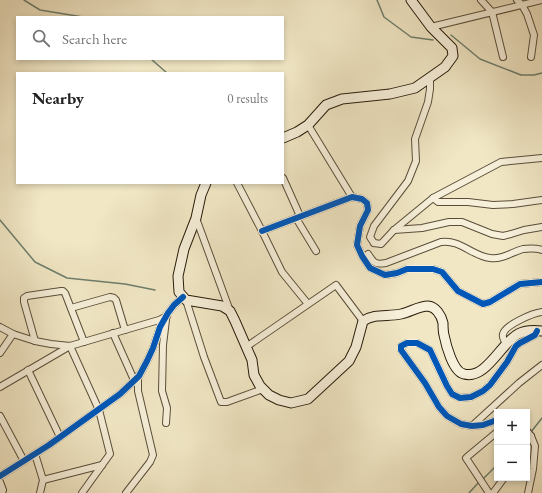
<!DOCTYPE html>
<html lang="en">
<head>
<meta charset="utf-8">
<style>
  body { margin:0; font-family:"EB Garamond",serif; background:#f2f2f2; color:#222 }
  .controls { position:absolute; right:12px; bottom:12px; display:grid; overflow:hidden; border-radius:0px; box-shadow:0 2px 6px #0003 }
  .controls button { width:36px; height:36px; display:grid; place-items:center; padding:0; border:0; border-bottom:1px solid #e0e0e0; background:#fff; color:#222; font:20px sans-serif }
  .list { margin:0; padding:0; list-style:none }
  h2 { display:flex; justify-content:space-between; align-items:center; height:52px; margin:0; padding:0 16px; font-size:17px }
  h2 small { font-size:13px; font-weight:400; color:#767676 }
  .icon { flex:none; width:22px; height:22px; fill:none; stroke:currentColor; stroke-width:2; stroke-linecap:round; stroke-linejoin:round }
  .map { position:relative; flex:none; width:542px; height:493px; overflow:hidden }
  .search { position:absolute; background:#fff; box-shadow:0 2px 6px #0003; left:16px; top:16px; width:268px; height:44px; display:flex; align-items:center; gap:10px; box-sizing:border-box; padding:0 14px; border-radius:0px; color:#767676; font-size:15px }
  .panel { position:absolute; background:#fff; box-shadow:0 2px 6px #0003; left:16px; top:72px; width:268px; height:112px; border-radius:0px }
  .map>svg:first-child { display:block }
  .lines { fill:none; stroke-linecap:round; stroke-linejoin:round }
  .stream { stroke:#6d7e6d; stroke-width:1.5 }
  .street-casing { stroke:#5a4e3a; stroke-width:8 }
  .secondary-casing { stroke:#281b0b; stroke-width:11 }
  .street { stroke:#f6efd9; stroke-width:6 }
  .secondary { stroke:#f6efd9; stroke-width:9 }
  .cycleway-casing { stroke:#f6efd9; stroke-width:8 }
  .cycleway { stroke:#0057b8; stroke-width:6 }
</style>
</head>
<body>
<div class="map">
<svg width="542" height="493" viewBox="0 0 542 493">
  <rect width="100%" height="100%" fill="#f1e7c5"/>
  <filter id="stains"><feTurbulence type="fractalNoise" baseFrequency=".005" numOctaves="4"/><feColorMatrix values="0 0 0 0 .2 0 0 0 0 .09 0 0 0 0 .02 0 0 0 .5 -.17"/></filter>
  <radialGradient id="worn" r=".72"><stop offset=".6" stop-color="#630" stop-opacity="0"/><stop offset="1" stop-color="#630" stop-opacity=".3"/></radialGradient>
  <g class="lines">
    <g class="stream">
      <polyline points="24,0 40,10 83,17"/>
      <polyline points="377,0 384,17 411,37 433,40"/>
      <polyline points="451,35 480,59 521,75 534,75 542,73"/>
      <polyline points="151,59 167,73"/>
      <polyline points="0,220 35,262 67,278 125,284 155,290"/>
      <polyline points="531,432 542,418"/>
      <polyline points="483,479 497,465"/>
      <polyline points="469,493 480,481"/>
    </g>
    <defs>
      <g id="street">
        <polyline points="481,0 492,12 503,57"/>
        <polyline points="517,0 522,5 527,14 534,35 531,57"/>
        <polyline points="431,27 542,0"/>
        <polyline points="308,125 352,197"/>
        <polyline points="283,178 300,216"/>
        <polyline points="237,183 262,231 282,272 308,304"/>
        <polyline points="433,198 438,202 468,202 493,205 513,204 542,200"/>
        <polyline points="196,218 230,311"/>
        <polyline points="296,218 316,251"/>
        <polyline points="394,230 422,228 449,222 462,222 492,234 503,236 511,234 524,230 542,227"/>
        <polyline points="262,231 352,197 362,199 367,203 368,210 360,226 357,245 362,256 370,268 385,275 397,273 407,269 433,269 442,272 458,291 483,304 490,302 520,284 542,282"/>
        <polyline points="374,243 381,244 394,230 433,198 501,162 542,158"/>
        <polyline points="374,243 370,237 374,226 408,181 416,161 415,139 428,102 430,89 430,78"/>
        <path d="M 368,254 C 374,263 375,265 386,263 L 441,242 C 460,239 472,256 490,258 C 502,260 512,252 523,249 C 530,248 536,248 542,250"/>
        <polyline points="186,300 204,357 221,402 227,402 263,389"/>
        <polyline points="71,308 110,297 114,298 116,300 125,330"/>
        <polyline points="0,327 13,334 35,341 51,344 70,346 159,320 167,316"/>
        <polyline points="113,333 134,380"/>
        <polyline points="35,341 24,302 24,298 27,296 61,291 63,291 65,293 84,342"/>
        <path d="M 506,344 C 504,340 502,338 503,334 C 505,325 533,313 542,312"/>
        <polyline points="246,347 336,285 363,321"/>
        <polyline points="0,353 13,334"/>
        <polyline points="28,370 60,437"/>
        <polyline points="0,387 70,346 99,410 110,454 82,493"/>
        <polyline points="0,416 24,461"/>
        <polyline points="497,420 483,425 472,426 461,424 447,416 439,407 425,383 401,350 401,346 407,343 417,343 430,350 447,386 452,394 460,398 471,397 483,391 490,385 507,362 516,346 520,343 535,335 537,331"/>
        <polyline points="166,423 167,408 162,391 163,345 166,320"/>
        <polyline points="472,426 519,383 542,365"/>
        <polyline points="527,431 531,436 535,446 533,469 528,493"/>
        <polyline points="527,443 531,436"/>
        <polyline points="35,454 43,480 40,493"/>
        <polyline points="0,476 49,445 120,394 139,376 147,361 153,348 160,327 168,313 174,305 183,297"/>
        <polyline points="43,480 102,465"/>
        <polyline points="0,482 3,490 2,493"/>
        <polyline points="126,493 150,462 153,455 138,391 138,376"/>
        <polyline points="489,493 466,458 467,457 497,432"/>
        <polyline points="493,493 504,478"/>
      </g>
      <g id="secondary">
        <polyline points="283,138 297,132 308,125 326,105 342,99 390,94 415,88 445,67 453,56 452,48 431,27 411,0"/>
        <path d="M 206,183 L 201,195 L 196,218 L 184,249 L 178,276 L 179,292 L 186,300 L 222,306 L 230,311 L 235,321 L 252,360 L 254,375 L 260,386 L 269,395 L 279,400 L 291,403 L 308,399 L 349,361 L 356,347 L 363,321 C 375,313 388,317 401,314 C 410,312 419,306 428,306 C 436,307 441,315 443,323 C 443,327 443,331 444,335 C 446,345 453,372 464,374 C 486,380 501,343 518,334 C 525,330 534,330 542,331"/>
      </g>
    </defs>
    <use href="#street" class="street-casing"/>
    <use href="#secondary" class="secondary-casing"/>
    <use href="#street" class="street"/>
    <use href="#secondary" class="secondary"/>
    <defs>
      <g id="cycleway">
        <polyline points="262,231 352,197 362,199 367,203 368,210 360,226 357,245 362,256 370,268 385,275 397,273 407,269 433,269 442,272 458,291 483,304 490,302 520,284 542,282"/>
        <polyline points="497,420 483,425 472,426 461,424 447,416 439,407 425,383 401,350 401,346 407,343 417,343 430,350 447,386 452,394 460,398 471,397 483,391 490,385 507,362 516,346 520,343 535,335 537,331"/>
        <polyline points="0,476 49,445 120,394 139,376 147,361 153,348 160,327 168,313 174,305 183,297"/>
      </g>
    </defs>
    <use href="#cycleway" class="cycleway-casing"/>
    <use href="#cycleway" class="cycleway"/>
  </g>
  <rect width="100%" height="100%" filter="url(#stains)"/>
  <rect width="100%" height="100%" fill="url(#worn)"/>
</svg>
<div class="controls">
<button>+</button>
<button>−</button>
</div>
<div class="search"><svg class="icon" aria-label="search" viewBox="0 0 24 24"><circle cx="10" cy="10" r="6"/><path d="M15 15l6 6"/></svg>Search here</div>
<section class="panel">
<h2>Nearby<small>0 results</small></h2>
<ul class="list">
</ul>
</section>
</div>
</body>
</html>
